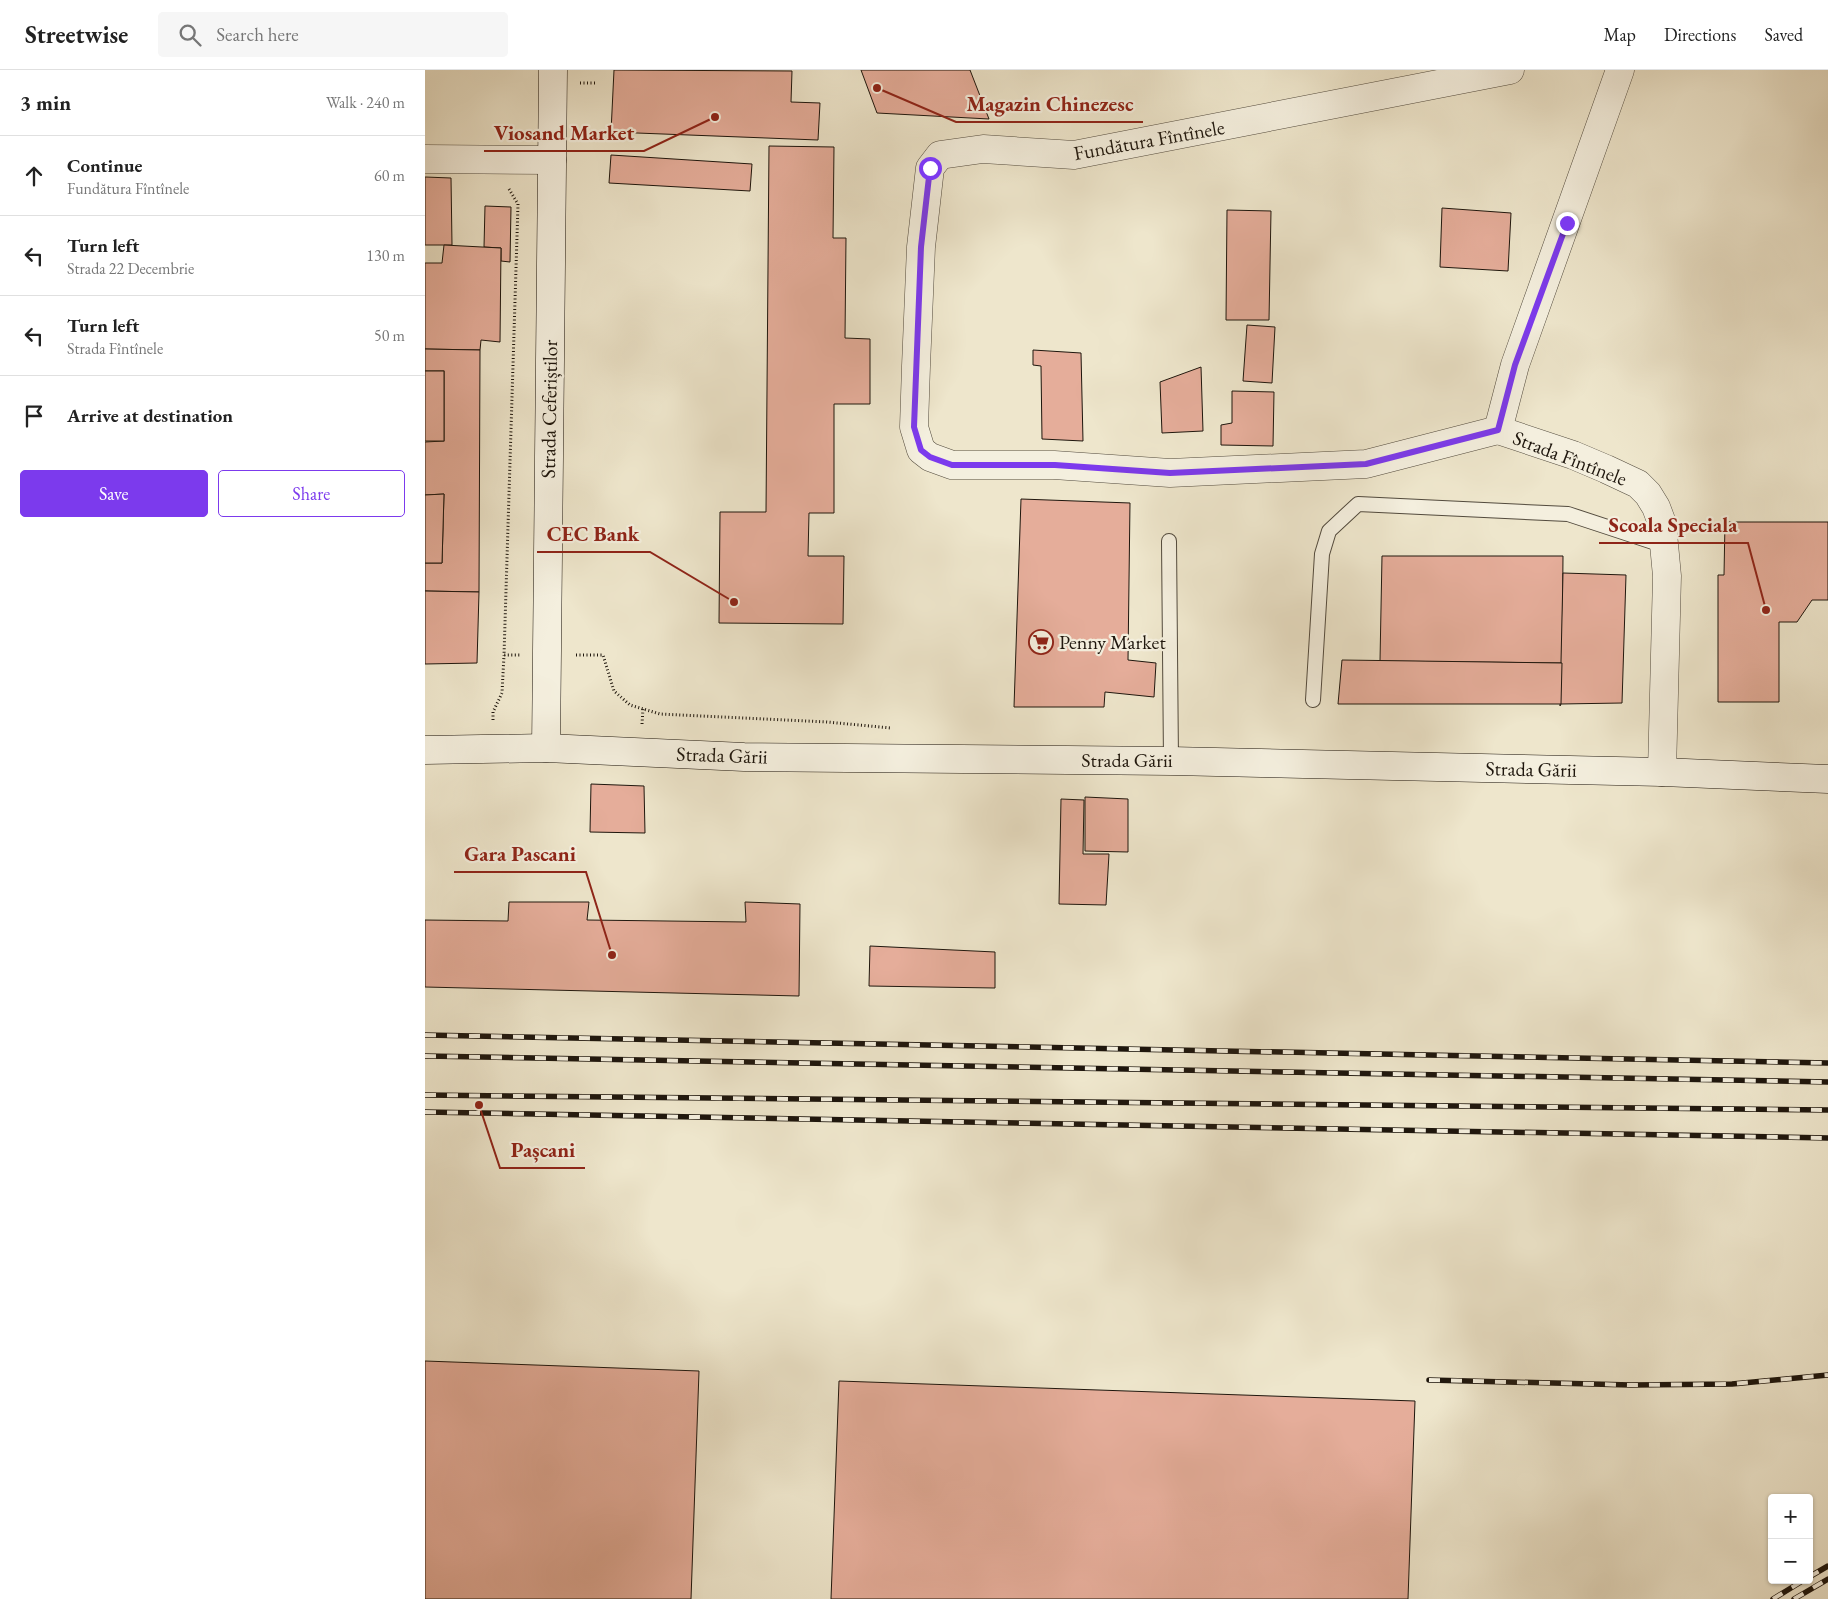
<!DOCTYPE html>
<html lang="en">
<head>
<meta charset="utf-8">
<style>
  body { margin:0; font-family:"EB Garamond",serif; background:#f6f6f6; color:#222 }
  .controls { position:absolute; right:15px; bottom:15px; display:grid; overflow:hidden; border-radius:5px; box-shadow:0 1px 4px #0004 }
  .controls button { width:45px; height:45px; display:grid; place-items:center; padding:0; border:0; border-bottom:1px solid #e0e0e0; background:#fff; color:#222; font:25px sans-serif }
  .stop { position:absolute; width:15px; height:15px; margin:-11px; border:4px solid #7c3aed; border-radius:50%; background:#fff }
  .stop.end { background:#7c3aed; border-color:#fff; box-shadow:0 1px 5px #0008 }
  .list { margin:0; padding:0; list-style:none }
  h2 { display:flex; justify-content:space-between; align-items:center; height:65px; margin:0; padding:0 20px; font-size:21px }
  h2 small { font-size:16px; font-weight:400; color:#767676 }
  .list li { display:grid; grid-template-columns:32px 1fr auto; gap:15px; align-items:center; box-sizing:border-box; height:80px; padding:0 20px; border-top:1px solid #e0e0e0 }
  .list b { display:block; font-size:19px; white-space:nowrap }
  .list p { margin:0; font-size:16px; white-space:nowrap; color:#767676 }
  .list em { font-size:16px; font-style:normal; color:#767676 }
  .actions { display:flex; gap:10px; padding:15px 20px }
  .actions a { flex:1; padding:11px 0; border:1px solid #7c3aed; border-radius:5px; text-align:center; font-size:18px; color:#7c3aed }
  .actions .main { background:#7c3aed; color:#fff }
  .icon { flex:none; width:28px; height:28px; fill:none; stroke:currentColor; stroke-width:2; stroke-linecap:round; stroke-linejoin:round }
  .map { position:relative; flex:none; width:1403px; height:1529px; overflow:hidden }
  header { display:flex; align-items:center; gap:30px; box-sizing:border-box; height:70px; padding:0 25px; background:#fff; border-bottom:1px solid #e0e0e0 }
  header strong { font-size:24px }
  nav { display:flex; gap:28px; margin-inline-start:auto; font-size:18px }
  .search { width:350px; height:45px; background:#f6f6f6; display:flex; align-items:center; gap:12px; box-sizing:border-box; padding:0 18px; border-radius:5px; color:#767676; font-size:19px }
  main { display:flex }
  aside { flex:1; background:#fff }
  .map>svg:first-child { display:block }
  .building { fill:#e5ad9a; stroke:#1e160d }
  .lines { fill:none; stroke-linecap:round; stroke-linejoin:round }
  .lane-casing { stroke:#524a3d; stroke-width:16 }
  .street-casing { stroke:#524a3d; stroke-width:29 }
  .secondary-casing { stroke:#1e160d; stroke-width:29 }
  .path { stroke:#1e160d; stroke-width:3; stroke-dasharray:1 2.5; stroke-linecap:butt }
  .lane { stroke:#f4efde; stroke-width:14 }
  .street { stroke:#f4efde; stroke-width:28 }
  .secondary { stroke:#f4efde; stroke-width:28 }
  .rail-casing { stroke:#1e160d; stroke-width:5.5 }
  .rail { stroke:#f4efde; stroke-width:4; stroke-dasharray:11; stroke-linecap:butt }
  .route { stroke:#7c3aed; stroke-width:6 }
  .labels { text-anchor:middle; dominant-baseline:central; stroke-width:4.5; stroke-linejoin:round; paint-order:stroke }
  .street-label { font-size:20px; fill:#1e160d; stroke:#f4efde }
  .poi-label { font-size:20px; fill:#1e160d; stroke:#f4efde; text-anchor:start }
  .leader { fill:none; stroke:#8f2418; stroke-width:2 }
  .callout-dot { fill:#8f2418; stroke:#f4efde; stroke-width:2 }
  .callout-label { font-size:21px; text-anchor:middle; font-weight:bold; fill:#8f2418; stroke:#f4efde; stroke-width:4.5; stroke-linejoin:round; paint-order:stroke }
</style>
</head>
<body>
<header>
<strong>Streetwise</strong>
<div class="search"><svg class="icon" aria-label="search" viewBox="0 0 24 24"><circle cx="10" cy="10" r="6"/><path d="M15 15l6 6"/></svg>Search here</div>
<nav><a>Map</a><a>Directions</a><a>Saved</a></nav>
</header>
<main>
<aside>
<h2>3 min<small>Walk · 240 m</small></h2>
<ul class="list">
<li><svg class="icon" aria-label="ahead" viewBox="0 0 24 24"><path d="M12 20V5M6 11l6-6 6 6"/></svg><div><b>Continue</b><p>Fundătura Fîntînele</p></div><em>60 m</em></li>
<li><svg class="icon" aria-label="left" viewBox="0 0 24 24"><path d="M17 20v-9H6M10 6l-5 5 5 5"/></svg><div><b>Turn left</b><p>Strada 22 Decembrie</p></div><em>130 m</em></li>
<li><svg class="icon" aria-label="left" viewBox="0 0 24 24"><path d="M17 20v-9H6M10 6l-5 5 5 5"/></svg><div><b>Turn left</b><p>Strada Fîntînele</p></div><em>50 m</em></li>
<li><svg class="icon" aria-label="arrive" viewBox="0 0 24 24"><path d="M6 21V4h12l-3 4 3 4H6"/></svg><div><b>Arrive at destination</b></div></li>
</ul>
<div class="actions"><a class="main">Save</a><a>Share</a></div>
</aside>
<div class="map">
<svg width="1403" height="1529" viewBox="0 0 1403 1529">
  <rect width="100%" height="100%" fill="#eee6cc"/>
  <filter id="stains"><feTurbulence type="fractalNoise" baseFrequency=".004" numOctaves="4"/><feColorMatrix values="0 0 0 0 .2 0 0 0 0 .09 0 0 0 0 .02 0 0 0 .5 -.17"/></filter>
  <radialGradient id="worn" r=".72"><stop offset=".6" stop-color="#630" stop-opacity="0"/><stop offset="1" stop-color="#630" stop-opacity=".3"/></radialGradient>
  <g class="building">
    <polygon points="189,0 367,1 366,32 395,33 393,70 186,62"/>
    <polygon points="436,0 545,0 564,49 452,43"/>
    <polygon points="344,76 409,77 408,168 421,168 420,268 445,269 445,334 409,334 409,443 384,443 383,486 419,486 418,554 294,553 295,442 341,442"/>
    <polygon points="186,85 327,94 325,121 184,113"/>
    <polygon points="0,107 26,108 27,175 0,175"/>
    <polygon points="60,136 86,137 85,192 76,191 76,178 59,177"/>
    <polygon points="1017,138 1086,143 1083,201 1015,197"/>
    <polygon points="802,140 846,141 844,250 801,250"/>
    <polygon points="19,175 76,178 75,272 56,270 55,280 0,279 0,193 17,193"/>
    <polygon points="822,255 850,257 847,313 818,311"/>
    <polygon points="0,279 55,280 54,522 0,521 0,493 17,493 19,424 0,425 0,372 19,371 19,301 0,301"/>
    <polygon points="608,280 656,283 658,371 617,369 616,296 608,295"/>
    <polygon points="776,297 778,361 737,363 735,312"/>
    <rect x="0" y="301" width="19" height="70"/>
    <polygon points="807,321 849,322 848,376 796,375 796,355 807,353"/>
    <polygon points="19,424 17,493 0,493 0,425"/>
    <polygon points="596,429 705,433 703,590 731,593 729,627 680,622 679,637 589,637"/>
    <polygon points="1300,452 1403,452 1403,530 1387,530 1372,552 1354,552 1354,632 1293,632 1293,505 1299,505"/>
    <polygon points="957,486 1138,486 1137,593 955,591"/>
    <polygon points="1138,503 1201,505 1197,633 1136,634 1135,636"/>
    <polygon points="0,521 54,522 52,593 0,594"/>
    <polygon points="917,590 1137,593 1136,634 913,634"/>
    <polygon points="166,714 219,716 220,763 165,762"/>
    <polygon points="660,727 703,729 703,782 660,781"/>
    <polygon points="636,729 659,730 658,784 684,784 681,835 634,834"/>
    <polygon points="84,832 164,832 162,850 321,852 320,832 375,834 374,926 0,917 0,850 83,851"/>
    <polygon points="445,876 570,882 570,918 444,916"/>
    <polygon points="0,1291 274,1301 266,1529 0,1529"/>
    <polygon points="414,1311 990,1331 983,1529 406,1529"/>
  </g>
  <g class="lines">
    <defs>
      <g id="lane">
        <polyline points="744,471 746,691"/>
        <polyline points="888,630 897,484 904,461 933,434 1143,444 1240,476"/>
      </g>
      <g id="street">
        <polyline points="1195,0 1090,295 1073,360 1148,385 1181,399 1213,414 1223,424 1231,437 1237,453 1242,506 1237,702"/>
        <polyline points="0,89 127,90"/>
        <polyline points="1073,360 941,394 745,403 629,395 527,395 505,387 496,380 489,357 491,296 496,177 505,98 515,85 558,79 649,85 1085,0"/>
      </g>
      <g id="secondary">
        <polyline points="121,678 128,0"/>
        <polyline points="0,680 121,678 319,687 746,691 1237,702 1403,709"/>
      </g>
    </defs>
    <use href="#lane" class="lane-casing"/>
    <use href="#street" class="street-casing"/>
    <use href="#secondary" class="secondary-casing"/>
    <g class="path">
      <polyline points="155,13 172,13"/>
      <polyline points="84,119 93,134 79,585 95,585"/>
      <polyline points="151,585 178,585 189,621 205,635 235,644 402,652 466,658"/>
      <polyline points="68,650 68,642 77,623 79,585"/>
      <polyline points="217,654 218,639"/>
    </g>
    <use href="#lane" class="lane"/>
    <use href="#street" class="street"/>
    <use href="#secondary" class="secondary"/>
    <defs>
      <g id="rail">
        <polyline points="0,965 1403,993"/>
        <polyline points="0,986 1403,1012"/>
        <polyline points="0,1025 1403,1040"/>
        <polyline points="0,1042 1403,1068"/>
        <polyline points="1004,1310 1206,1315 1307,1314 1403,1305"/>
        <polyline points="1384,1507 1403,1496"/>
        <polyline points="1348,1529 1379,1510"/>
        <polyline points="1369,1529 1403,1509"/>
      </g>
    </defs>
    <use href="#rail" class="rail-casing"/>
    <use href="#rail" class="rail"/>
  </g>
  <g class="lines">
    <polyline class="route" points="505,98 496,177 489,357 496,380 505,387 527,395 630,395 745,403 941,394 1073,360 1090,295 1142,153"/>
  </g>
  <defs>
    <symbol id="supermarket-ring" viewBox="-11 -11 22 22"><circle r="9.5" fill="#f4efde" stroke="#8f2418" stroke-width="1.5"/><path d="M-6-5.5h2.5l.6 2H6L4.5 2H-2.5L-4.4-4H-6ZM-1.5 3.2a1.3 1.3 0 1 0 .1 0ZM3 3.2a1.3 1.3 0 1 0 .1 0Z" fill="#8f2418"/></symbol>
  </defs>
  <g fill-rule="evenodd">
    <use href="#supermarket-ring" x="602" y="558" width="28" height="28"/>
  </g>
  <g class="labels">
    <g class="street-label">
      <text transform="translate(724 70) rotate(-10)">Fundătura Fîntînele</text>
      <text transform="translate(124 339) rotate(-89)">Strada Ceferiștilor</text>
      <text transform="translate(1145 388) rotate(21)">Strada Fîntînele</text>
      <text transform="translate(297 685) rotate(2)">Strada Gării</text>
      <text x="702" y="690">Strada Gării</text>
      <text transform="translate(1106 699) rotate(1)">Strada Gării</text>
    </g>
    <g class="poi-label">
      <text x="634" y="572">Penny Market</text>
    </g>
  </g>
  <path class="leader" d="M452 18L531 52H718M290 47L219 81H59M1341 540L1323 473H1174M309 532L225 482H112M187 885L161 802H29M54 1035L75 1098H160"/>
  <g class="callout-dot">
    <circle cx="452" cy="18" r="5"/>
    <circle cx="290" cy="47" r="5"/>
    <circle cx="1341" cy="540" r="5"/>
    <circle cx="309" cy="532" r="5"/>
    <circle cx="187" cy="885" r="5"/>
    <circle cx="54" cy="1035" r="5"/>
  </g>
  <g class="callout-label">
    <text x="625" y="41">Magazin Chinezesc</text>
    <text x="139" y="70">Viosand Market</text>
    <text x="1248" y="462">Scoala Speciala</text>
    <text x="168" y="471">CEC Bank</text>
    <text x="95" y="791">Gara Pascani</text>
    <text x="118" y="1087">Pașcani</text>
  </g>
  <rect width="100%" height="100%" filter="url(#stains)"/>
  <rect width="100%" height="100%" fill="url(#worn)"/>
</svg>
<div class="controls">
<button>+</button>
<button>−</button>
</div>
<div class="stop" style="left:505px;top:98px"></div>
<div class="stop end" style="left:1142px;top:153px"></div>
</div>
</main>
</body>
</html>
